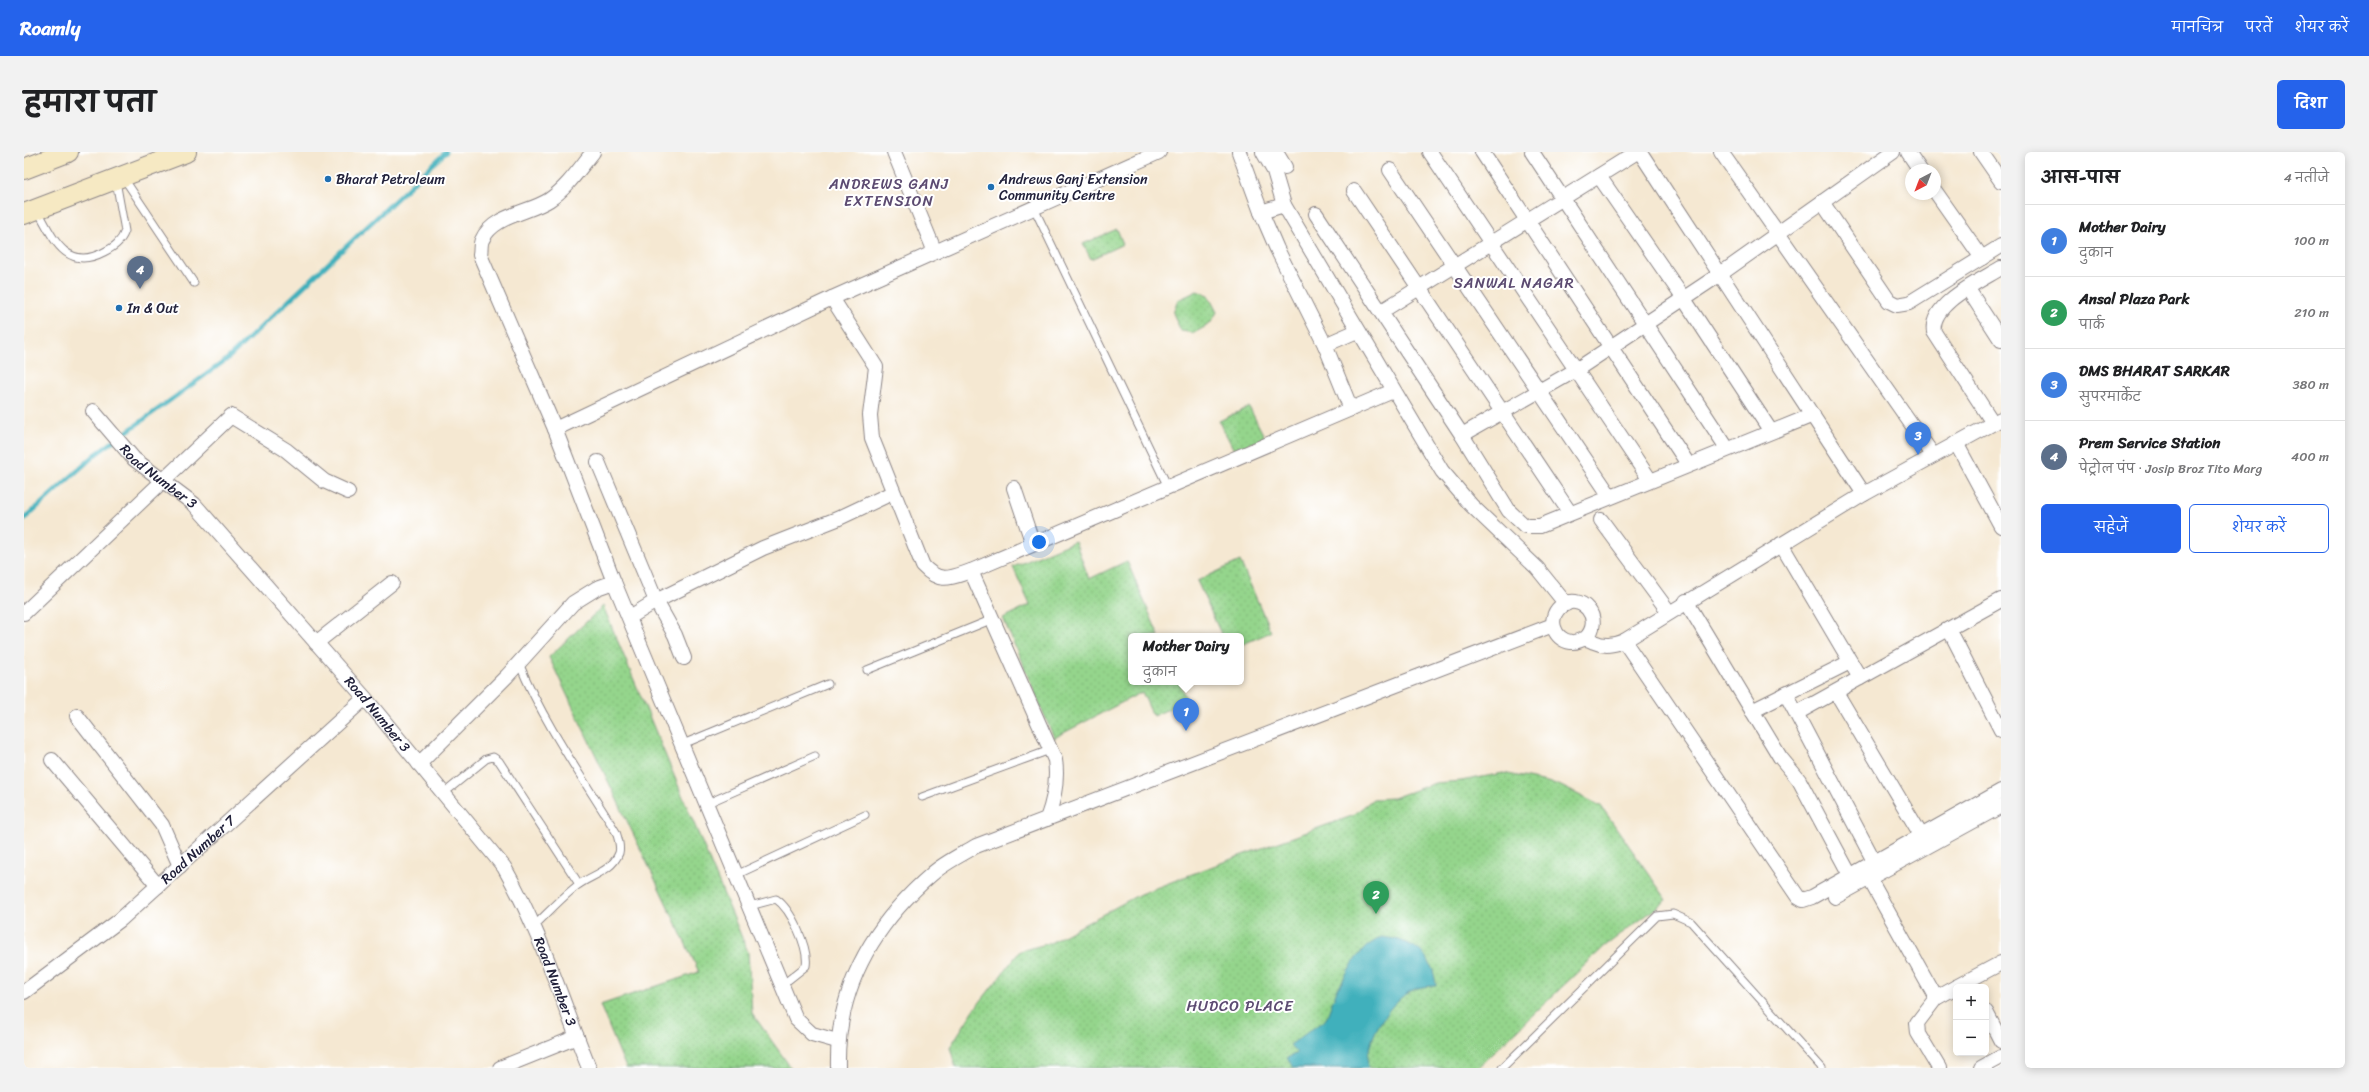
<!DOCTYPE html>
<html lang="hi">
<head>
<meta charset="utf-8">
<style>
  body { margin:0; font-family:Sriracha,"Playpen Sans Deva",sans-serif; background:#f2f2f2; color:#202124 }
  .controls { position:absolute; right:12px; bottom:12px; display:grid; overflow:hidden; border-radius:6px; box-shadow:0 2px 10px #0003 }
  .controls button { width:36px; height:36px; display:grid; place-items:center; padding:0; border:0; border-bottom:1px solid #e0e0e0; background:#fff; color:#202124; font:20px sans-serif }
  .compass { position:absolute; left:1881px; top:12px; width:36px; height:36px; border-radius:50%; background:#fff; box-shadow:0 2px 10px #0003; rotate:222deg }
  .you { position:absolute; left:1015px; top:390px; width:14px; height:14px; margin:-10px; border:3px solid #fff; border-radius:50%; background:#1a73e8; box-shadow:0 0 0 6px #1a73e833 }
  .badge { display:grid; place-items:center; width:26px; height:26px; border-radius:50%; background:#2563eb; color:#fff; font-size:13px; font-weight:700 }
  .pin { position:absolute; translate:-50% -33px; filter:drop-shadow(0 1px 2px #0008) }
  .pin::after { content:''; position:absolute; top:21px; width:14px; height:12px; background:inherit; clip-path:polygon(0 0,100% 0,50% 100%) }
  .popup { position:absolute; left:1104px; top:481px; width:116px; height:52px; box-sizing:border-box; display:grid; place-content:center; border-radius:6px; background:#fff; filter:drop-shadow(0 1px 3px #0005); font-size:13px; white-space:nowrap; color:#757577 }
  .popup b { font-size:15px; color:#202124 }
  .popup::after { content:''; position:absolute; left:50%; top:100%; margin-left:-8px; border:8px solid transparent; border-top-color:#fff }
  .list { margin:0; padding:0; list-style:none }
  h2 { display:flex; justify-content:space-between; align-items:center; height:52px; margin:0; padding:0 16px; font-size:17px }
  h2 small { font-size:13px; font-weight:400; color:#757577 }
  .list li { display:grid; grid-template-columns:26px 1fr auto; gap:12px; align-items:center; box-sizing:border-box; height:72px; padding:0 16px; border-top:1px solid #e0e0e0 }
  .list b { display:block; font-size:15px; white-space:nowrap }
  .list p { margin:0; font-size:13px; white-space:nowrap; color:#757577 }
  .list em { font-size:13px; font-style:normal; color:#757577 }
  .actions { display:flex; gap:8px; padding:12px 16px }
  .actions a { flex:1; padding:9px 0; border:1px solid #2563eb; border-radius:6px; text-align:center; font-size:14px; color:#2563eb }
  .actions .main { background:#2563eb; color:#fff }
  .map { position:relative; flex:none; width:1977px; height:916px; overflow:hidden; border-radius:6px }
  header { display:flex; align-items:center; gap:24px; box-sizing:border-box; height:56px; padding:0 20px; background:#2563eb; color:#fff }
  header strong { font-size:19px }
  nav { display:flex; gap:22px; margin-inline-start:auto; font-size:14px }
  .intro { display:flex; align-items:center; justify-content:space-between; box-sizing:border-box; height:96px; padding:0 24px }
  h1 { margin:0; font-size:28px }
  .button { padding:10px 18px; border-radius:6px; background:#2563eb; color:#fff; font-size:14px; font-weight:700 }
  main { display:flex; gap:24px; padding:0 24px }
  aside { flex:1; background:#fff; border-radius:6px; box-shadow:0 2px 10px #0003 }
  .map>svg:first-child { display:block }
  .park { fill:url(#park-dots); stroke:#5b7c64 }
  .water { fill:#41b0bc; stroke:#32697c }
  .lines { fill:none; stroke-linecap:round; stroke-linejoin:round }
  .stream { stroke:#41b0bc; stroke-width:4.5 }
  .service-casing { stroke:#8c8586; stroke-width:9 }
  .minor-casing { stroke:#8c8586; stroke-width:16 }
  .secondary-casing { stroke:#8c8586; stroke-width:22 }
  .service { stroke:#fff; stroke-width:7 }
  .minor { stroke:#fff; stroke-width:14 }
  .secondary { stroke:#f6e9c3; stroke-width:20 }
  .poi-dot { fill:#1f6fb2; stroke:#fff; stroke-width:1.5 }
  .labels { text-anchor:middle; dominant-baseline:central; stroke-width:4; stroke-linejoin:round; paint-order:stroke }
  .poi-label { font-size:14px; fill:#22223b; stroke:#fff; text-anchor:start }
  .street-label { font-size:14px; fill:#22223b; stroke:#fff }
  .neighbourhood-label { font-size:15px; letter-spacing:1px; fill:#5c4b71; stroke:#fff }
</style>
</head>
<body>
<header>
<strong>Roamly</strong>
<nav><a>मानचित्र</a><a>परतें</a><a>शेयर करें</a></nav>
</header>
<div class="intro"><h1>हमारा पता</h1><a class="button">दिशा</a></div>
<main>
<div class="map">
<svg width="1977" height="916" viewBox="0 0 1977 916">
  <defs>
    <pattern id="park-dots" width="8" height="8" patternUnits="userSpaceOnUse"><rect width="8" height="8" fill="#94d58c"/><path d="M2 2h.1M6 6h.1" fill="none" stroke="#7fb77a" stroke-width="1.8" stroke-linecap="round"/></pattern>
  </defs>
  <rect width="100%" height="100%" fill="#fff"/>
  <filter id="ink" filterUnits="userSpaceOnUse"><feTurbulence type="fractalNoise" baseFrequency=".025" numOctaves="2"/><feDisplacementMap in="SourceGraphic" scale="8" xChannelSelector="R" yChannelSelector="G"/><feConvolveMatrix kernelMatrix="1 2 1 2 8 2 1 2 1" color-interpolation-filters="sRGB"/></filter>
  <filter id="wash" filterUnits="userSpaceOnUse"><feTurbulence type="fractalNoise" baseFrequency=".012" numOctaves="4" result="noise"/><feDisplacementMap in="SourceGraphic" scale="16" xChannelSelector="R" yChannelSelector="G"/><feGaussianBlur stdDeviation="0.9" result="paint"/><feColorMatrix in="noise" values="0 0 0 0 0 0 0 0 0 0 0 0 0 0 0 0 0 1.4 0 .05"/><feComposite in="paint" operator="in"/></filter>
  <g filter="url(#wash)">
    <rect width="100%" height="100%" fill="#f5e8d2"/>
    <g class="park">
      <polygon points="1093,77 1099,92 1067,107 1059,92"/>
      <polygon points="1173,139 1184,143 1193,160 1186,172 1170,181 1157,179 1149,161 1154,148"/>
      <polygon points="1225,255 1241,286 1210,298 1195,269"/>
      <polygon points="1051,389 1065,427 1103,409 1135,484 1107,484 1107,530 1155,530 1163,549 1129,564 1118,540 1030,586 979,466 1006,453 989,415"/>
      <polygon points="1216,409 1247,480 1217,493 1217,484 1198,484 1173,429"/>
      <polygon points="579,454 724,800 728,861 767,916 602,916 576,853 675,820 525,505"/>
      <polygon points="1479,621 1533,632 1577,654 1643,748 1581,794 1453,916 932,916 926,895 949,859 996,799 1026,791 1116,742 1210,706 1328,664 1349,647 1369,646 1411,631 1437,629"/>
    </g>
    <path class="water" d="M 1357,785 C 1388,788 1409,801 1412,834 C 1403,834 1393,835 1385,840 C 1363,853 1340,891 1344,916 L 1270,916 L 1263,906 L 1273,901 L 1266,893 L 1302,867 L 1312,840 L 1332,806 L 1343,794 Z"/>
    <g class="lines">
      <polyline class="stream" points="0,367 72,302 202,208 422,0"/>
    </g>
  </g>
  <g filter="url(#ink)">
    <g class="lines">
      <defs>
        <g id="service">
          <polyline points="99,25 170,131"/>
          <polyline points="1010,56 1144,335"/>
          <path d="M 14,59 C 29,86 42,120 80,100 C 90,95 97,90 101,79 L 92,29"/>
          <path d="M 495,511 C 519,570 558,625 592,680 C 594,686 597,694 595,701 C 588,719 568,723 554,733 C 538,745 524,761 509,775"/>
          <polyline points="843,518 969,467"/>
          <polyline points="659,592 804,532"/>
          <polyline points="419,642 462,607 469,605 475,609 555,732"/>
          <polyline points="898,645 1026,598"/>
          <polyline points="684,651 791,604"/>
          <polyline points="712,723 841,663"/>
          <path d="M 726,754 L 752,747 C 767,757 785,796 782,814 L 758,833"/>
          <polyline points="1478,916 1633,764 1649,762 1667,770 1798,916"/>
        </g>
        <g id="minor">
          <polyline points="870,0 911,100"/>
          <polyline points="1215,0 1237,60"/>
          <polyline points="1239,0 1250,19 1260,53 1418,319 1447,353 1513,416 1542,452"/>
          <polyline points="1252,0 1261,15"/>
          <polyline points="1406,0 1626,328"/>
          <polyline points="1458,0 1664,312"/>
          <polyline points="1508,0 1703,296"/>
          <polyline points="1616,0 1840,342"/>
          <polyline points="1697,0 1909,303"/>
          <polyline points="1884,0 1896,18"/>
          <polyline points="1957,0 1977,29"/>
          <polyline points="1366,18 1586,344"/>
          <polyline points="1575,24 1660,147 1746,278"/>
          <polyline points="1330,39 1546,361"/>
          <polyline points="1911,39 1958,106"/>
          <polyline points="1798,50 1865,149 1873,153 1885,151 1977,94"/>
          <polyline points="1260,53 1237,60 1253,97 1301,193 1333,179"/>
          <polyline points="1292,62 1438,283 1485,359 1501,374 1516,374 1789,263"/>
          <polyline points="1944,137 1977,188"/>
          <path d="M 808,146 L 852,215 L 846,263 L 848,286 L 899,414 C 916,432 926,426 947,419 L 1369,239"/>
          <polyline points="1358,159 1613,0"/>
          <polyline points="1301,193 1327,257"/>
          <path id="s1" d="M 69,259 L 110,307 L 170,352 L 341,546 L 480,715 C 516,778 538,849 565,916"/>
          <path d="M 1969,271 L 1910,180 C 1905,152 1956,129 1977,116"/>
          <path d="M 531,277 L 456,103 C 457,99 456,92 458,88 C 469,63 505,61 525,48 C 543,36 556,16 569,0"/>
          <polyline points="1438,283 1552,218 1695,123 1869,0"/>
          <polyline points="1932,291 1977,374"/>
          <polyline points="574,310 632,449 606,465"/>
          <polyline points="990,336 1009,392"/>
          <polyline points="1577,368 1645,460"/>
          <polyline points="1757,392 1836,526"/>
          <path d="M 947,419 L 1031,608 C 1034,628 1030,648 1023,667"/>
          <polyline points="1662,449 1756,605 1775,628 1826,723"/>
          <polyline points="0,461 207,264 262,298 300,329 324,340"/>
          <polyline points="1925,477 1977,578"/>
          <path d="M 1561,487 C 1582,467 1556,438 1536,455 C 1523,467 1530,488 1547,490 C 1553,491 1556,487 1561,487 C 1564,487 1568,489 1570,490 C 1581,495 1589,493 1600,489 L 1840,342 L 1977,267"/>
          <polyline points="1600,489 1774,745 1779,748 1788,745 1977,639"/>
          <polyline points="292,491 368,431"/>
          <polyline points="660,506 651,483 632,449 739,396 813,367 868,341"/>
          <polyline points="1812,540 1897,683"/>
          <polyline points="1762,542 1850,709"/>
          <polyline points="1728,559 1826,510"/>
          <polyline points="1773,561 1977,448"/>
          <polyline points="53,564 138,673 156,714"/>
          <polyline points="28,608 134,734"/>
          <polyline points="395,612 483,524 549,451 573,436 590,430"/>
          <polyline points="1845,726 1912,846"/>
          <polyline points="1811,745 1977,654"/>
          <polyline points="1932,835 1977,811"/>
          <path id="s2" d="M 0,840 L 96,768 L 341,546"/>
          <polyline points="1962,860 1977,889"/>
          <polyline points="813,889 788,882 772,867 590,430 531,277 808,146 1135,0"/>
          <polyline points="476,916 553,885"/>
          <path d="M 814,916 C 812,837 849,773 908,722 C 920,711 937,703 952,694 L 1529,473"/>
          <polyline points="1915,916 1894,881 1893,871 1912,846 1932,835"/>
          <polyline points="1957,916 1977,905"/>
        </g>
        <g id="secondary">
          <polyline points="0,17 44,0"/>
          <polyline points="0,62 162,0"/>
        </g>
      </defs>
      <use href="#service" class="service-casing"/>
      <use href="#minor" class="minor-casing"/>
      <use href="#secondary" class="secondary-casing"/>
      <use href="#service" class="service"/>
      <use href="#minor" class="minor"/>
      <use href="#secondary" class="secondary"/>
    </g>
  </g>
  <g class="poi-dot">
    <circle cx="304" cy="27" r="4"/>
    <circle cx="967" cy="35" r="4"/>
    <circle cx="95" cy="156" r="4"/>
  </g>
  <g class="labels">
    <g class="poi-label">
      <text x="312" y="27">Bharat Petroleum</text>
      <text x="975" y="27">Andrews Ganj Extension<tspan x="975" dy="16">Community Centre</tspan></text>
      <text x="103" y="156">In &amp; Out</text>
    </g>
    <g class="street-label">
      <text stroke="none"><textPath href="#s1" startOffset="93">Road Number 3</textPath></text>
      <text stroke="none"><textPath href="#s1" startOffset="417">Road Number 3</textPath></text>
      <text stroke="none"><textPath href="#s2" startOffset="225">Road Number 7</textPath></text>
      <text stroke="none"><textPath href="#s1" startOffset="741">Road Number 3</textPath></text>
    </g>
    <g class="neighbourhood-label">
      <text x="865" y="32">ANDREWS GANJ<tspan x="865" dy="17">EXTENSION</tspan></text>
      <text x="1490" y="131">SANWAL NAGAR</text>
      <text x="1216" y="854">HUDCO PLACE</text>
    </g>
  </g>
</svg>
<div class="controls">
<button>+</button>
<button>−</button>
</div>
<svg class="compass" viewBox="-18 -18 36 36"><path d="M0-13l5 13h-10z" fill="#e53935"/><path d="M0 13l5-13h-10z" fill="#757577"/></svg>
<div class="you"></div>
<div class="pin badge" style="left:1162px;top:579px;background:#3f7fe0">1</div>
<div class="popup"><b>Mother Dairy</b>दुकान</div>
<div class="pin badge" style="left:1352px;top:762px;background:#2e9e5b">2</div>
<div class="pin badge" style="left:1894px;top:303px;background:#3f7fe0">3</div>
<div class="pin badge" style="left:116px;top:137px;background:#5c6f8a">4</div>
</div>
<aside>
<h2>आस-पास<small>4 नतीजे</small></h2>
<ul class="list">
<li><span class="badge" style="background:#3f7fe0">1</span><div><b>Mother Dairy</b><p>दुकान</p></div><em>100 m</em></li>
<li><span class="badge" style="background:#2e9e5b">2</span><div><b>Ansal Plaza Park</b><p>पार्क</p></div><em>210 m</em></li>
<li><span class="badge" style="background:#3f7fe0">3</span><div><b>DMS BHARAT SARKAR</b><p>सुपरमार्केट</p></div><em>380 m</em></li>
<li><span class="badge" style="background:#5c6f8a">4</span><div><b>Prem Service Station</b><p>पेट्रोल पंप · Josip Broz Tito Marg</p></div><em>400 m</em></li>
</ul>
<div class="actions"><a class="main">सहेजें</a><a>शेयर करें</a></div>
</aside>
</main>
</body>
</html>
